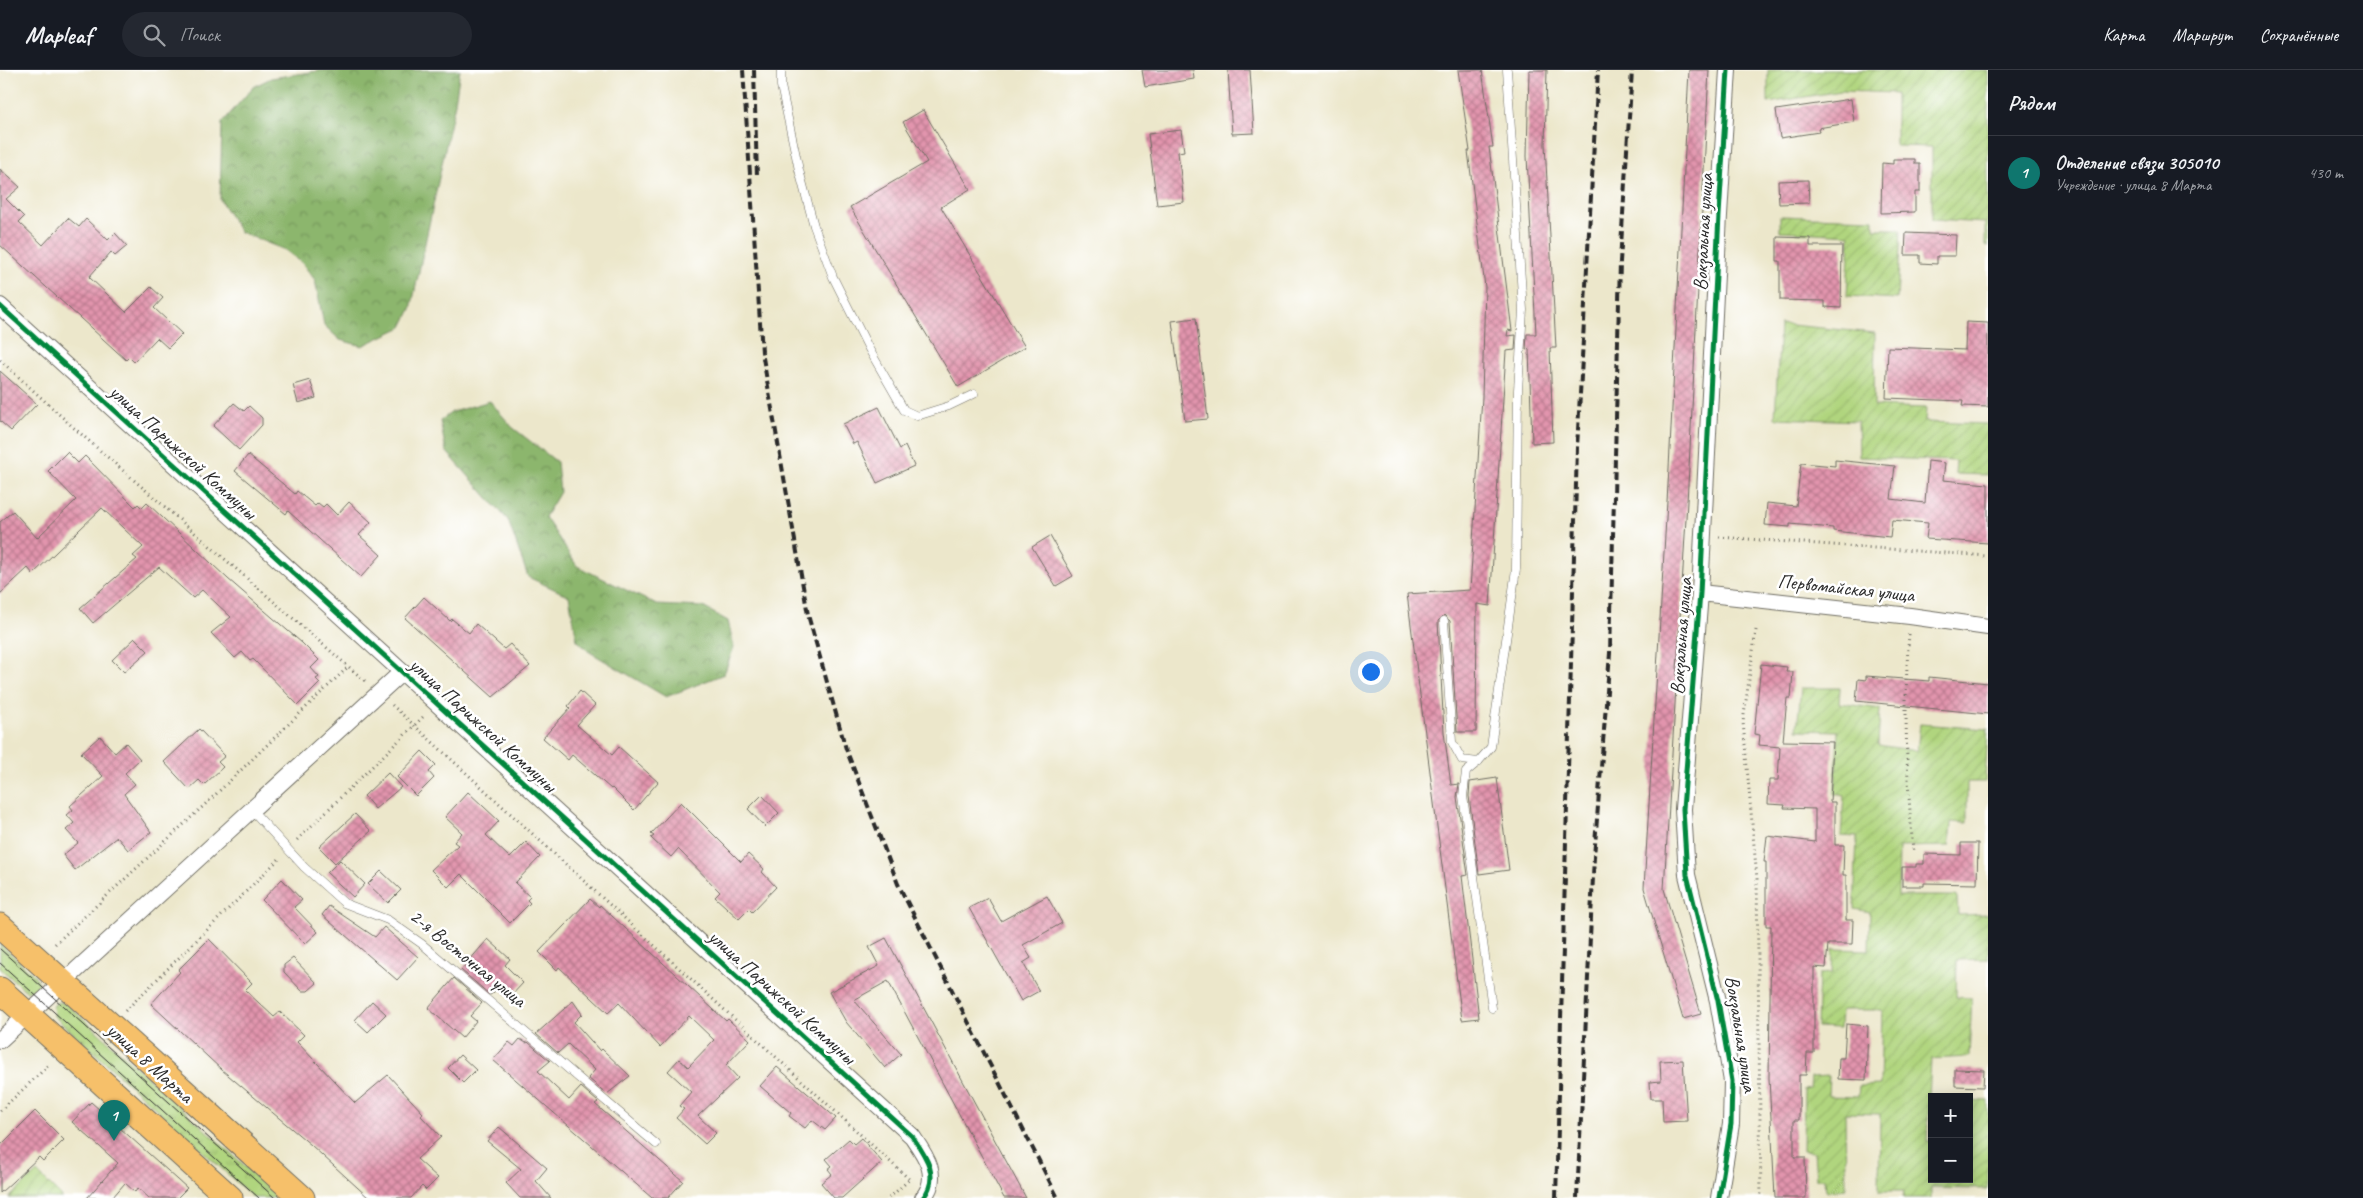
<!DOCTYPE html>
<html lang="ru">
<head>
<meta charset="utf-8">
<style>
  body { margin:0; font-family:Caveat,sans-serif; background:#242831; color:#f1f3f6 }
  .controls { position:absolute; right:15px; bottom:15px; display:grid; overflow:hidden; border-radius:0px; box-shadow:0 2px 12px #0003 }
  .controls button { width:45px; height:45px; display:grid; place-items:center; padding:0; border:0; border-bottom:1px solid #363941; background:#171b24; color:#f1f3f6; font:25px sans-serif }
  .you { position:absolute; left:1370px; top:601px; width:18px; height:18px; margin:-12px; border:4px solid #fff; border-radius:50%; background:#1a73e8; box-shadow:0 0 0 8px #1a73e833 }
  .badge { display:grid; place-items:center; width:32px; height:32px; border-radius:50%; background:#0f766e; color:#fff; font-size:16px; font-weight:700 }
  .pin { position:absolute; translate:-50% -41px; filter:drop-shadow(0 1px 2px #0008) }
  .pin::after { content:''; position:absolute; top:26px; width:18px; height:15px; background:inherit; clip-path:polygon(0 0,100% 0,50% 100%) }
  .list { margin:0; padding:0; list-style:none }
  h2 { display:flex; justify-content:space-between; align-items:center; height:65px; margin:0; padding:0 20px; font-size:21px }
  h2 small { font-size:16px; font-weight:400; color:#9ea1a6 }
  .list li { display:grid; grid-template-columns:32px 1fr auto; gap:15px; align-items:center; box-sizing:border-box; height:75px; padding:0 20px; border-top:1px solid #363941 }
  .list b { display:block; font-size:19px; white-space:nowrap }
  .list p { margin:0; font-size:16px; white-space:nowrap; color:#9ea1a6 }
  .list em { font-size:16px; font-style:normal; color:#9ea1a6 }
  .icon { flex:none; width:28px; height:28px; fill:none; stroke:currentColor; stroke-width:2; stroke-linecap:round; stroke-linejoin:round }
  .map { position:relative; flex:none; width:1988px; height:1128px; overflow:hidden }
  header { display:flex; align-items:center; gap:30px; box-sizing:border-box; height:70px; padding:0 25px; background:#171b24; border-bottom:1px solid #363941 }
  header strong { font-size:24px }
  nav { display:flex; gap:28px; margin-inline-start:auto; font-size:18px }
  .search { width:350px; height:45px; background:#242831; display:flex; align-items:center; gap:12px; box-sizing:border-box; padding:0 18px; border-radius:28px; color:#9ea1a6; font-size:19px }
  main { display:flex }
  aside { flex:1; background:#171b24 }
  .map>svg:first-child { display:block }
  .grass { fill:url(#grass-tufts); stroke:#6e8054 }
  .forest { fill:url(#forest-crowns); stroke:#5c704c }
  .garden { fill:url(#garden-furrows); stroke:#6e8054 }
  .building { fill:url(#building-cross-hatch) }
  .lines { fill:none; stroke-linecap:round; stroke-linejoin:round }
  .lane-casing { stroke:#6f6d63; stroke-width:9 }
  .street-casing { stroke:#6f6d63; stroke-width:18 }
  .primary-casing { stroke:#6f6d63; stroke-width:27 }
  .path { stroke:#6f6d63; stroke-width:3; stroke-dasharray:1 4; stroke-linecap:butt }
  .lane { stroke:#fff; stroke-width:8 }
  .street { stroke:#fff; stroke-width:16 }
  .primary { stroke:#f6c06b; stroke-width:25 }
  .tram { stroke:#2b2b2b; stroke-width:1 }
  .rail { stroke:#2b2b2b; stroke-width:4; stroke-dasharray:8 4; stroke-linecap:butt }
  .cycleway-casing { stroke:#fff; stroke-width:8 }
  .cycleway { stroke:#00873e; stroke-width:5 }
  .labels { text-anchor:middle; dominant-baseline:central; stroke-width:5; stroke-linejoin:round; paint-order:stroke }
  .street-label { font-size:20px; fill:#2b2b2b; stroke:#fff }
</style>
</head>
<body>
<header>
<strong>Mapleaf</strong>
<div class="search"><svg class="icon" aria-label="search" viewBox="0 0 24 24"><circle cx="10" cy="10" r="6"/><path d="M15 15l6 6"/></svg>Поиск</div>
<nav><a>Карта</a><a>Маршрут</a><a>Сохранённые</a></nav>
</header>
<main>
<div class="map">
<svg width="1988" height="1128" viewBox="0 0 1988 1128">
  <defs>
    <pattern id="grass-tufts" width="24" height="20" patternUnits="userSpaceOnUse" patternTransform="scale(1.25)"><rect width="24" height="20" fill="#b0d57e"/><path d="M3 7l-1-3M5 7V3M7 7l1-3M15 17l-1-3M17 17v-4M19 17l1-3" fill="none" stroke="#98b76d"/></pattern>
    <pattern id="forest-crowns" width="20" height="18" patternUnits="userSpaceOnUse" patternTransform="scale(1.25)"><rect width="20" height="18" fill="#8cb66d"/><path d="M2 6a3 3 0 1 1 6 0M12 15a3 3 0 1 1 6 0" fill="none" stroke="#73945a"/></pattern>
    <pattern id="garden-furrows" width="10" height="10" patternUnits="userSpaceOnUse" patternTransform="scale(1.25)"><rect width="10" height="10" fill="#b0d57e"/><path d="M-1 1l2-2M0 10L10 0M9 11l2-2" fill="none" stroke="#98b76d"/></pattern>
    <pattern id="building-cross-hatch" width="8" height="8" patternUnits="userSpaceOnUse" patternTransform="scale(1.25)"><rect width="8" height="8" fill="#e294ad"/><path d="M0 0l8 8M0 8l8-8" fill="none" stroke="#b7798d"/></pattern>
  </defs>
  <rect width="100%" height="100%" fill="#fff"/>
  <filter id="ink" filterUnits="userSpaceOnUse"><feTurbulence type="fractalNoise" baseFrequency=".02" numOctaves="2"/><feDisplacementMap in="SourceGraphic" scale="10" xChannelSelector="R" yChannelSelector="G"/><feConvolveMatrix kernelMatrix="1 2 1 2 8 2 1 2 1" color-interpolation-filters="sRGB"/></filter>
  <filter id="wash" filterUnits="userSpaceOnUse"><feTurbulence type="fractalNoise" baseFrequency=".0096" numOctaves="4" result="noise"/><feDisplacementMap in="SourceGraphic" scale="20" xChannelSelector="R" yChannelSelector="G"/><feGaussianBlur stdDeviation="1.12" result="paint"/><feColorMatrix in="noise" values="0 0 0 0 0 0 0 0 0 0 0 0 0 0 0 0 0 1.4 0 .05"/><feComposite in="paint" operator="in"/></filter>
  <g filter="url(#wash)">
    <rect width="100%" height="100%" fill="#ece7cb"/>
    <g class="grass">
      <polygon points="0,874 36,907 39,913 36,920 26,921 0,898"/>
      <polygon points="58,932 67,934 280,1128 254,1128 54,946 53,936"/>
    </g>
    <g class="forest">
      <polygon points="324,0 460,0 455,33 411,239 402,257 362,276 340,270 324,255 315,210 302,193 285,180 240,162 220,130 222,53 253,17 271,8"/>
      <polygon points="490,331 512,357 557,392 560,422 545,447 577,496 657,535 703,537 728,551 734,577 724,604 666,627 588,581 577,570 569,526 528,507 508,450 446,381 440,351 452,342"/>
    </g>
    <g class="garden">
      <polygon points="1768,0 1988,0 1988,177 1985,176 1985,153 1932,150 1932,77 1896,76 1896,23 1841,21 1768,33"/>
      <polygon points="1780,146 1874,149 1874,159 1901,159 1897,229 1847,226 1850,165 1780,161"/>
      <polygon points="1780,254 1875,263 1874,336 1926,338 1925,352 1988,354 1988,405 1955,404 1956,391 1859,387 1858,351 1775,348"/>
      <polygon points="1801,618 1840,618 1839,633 1880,639 1878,675 1917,681 1920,654 1988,659 1985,712 1967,712 1967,753 1951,752 1949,776 1899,777 1898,826 1957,826 1958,845 1988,844 1988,889 1957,890 1956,927 1972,928 1969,987 1931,989 1927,1072 1932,1072 1932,1109 1969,1109 1969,1030 1988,1031 1988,1119 1931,1118 1931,1128 1903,1128 1904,1121 1879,1121 1880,1044 1845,1043 1846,1119 1826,1121 1825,1109 1816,1109 1814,1082 1803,1081 1804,1019 1810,1018 1811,1007 1829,1006 1828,1026 1858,1027 1859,1016 1880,1015 1882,940 1841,940 1840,958 1817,957 1819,904 1832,903 1833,879 1869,880 1870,842 1854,839 1857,767 1841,766 1844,726 1835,724 1838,661 1797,660"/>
      <polygon points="37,1102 63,1128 9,1128"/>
    </g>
    <g id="blocks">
      <g class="building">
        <polygon points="1142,0 1193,0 1194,9 1145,17"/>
        <polygon points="1228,0 1250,0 1254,63 1232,64"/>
        <polygon points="1458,0 1482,0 1493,77 1489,77 1512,261 1508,260 1507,266 1516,265 1515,280 1506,281 1490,536 1477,534 1476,662 1457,662 1450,551 1444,545 1438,551 1444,662 1451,715 1459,714 1457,727 1468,805 1462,806 1479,948 1462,950 1407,524 1470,520 1482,327 1485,217 1468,81 1470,81"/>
        <polygon points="1529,0 1547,0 1545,74 1556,278 1550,278 1553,372 1532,373 1529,279 1526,280 1527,264 1536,264 1527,86"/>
        <polygon points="1689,0 1709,0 1689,398 1664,819 1701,944 1683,949 1644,818 1669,398"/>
        <polygon points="1851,29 1854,52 1818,58 1819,62 1780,68 1776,40"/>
        <polygon points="923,40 970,119 941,137 1025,277 958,317 850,137 927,92 903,52"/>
        <polygon points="1181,60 1184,81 1178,82 1184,132 1157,135 1148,64"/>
        <polygon points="1893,89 1915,89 1915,94 1920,94 1920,122 1915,122 1915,142 1881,143 1882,93 1893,94"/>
        <polygon points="0,99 20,117 6,129 24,147 19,152 43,175 68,148 79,157 86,149 108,170 115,163 127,176 115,186 111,182 89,207 126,242 151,217 163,228 154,238 182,264 168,278 157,268 134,292 129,287 126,290 0,175"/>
        <polygon points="1808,110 1809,133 1779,134 1778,111"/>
        <polygon points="1906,163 1956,165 1955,186 1937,186 1937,194 1920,193 1920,185 1905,185"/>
        <polygon points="1777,167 1810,168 1810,176 1842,176 1841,238 1825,237 1825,231 1780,230 1780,191 1777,191"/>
        <polygon points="1196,248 1208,349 1185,351 1172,251"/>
        <polygon points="1966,252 1988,253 1988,337 1962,336 1963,331 1886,328 1888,277 1965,280"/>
        <polygon points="0,301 37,334 11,361 0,351"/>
        <polygon points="310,310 316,328 298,333 293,315"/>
        <polygon points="234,333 244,341 249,336 262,348 262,355 239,380 213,356"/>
        <polygon points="879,337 900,379 905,376 914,396 877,413 857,372 853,374 843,354"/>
        <polygon points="67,382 78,393 85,386 135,437 138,434 142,438 147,433 228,509 302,573 319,590 311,598 319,607 316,609 320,613 298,635 253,589 250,591 242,582 235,588 211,563 231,547 202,520 193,528 159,497 93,553 80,538 137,489 133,486 143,477 102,438 33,504 28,498 0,524 0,452 13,441 37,468 76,430 48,401"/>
        <polygon points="248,385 295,424 297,421 315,436 318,433 323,437 326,434 337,445 349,432 371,452 359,465 381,485 361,507 288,441 286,444 235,401"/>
        <polygon points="1835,390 1895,396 1891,429 1925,433 1928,391 1945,393 1943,410 1988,414 1988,473 1926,469 1928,453 1892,450 1890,467 1833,461 1833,458 1790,454 1790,457 1765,455 1767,433 1796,436 1801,393 1835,396"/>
        <polygon points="1050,466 1073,506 1056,516 1032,477"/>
        <polygon points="424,527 450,551 452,549 469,563 476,554 504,579 510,574 530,596 493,627 405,548"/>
        <polygon points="135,568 148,581 124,602 112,590"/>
        <polygon points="1761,594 1787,597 1786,602 1793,602 1791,628 1787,628 1783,671 1833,672 1830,732 1835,732 1835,775 1844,775 1843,805 1846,805 1846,850 1853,850 1852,874 1828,874 1826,898 1814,897 1814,983 1807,983 1806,1005 1799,1005 1799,1050 1794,1050 1794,1087 1805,1087 1806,1128 1775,1128 1769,1008 1771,856 1766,856 1766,792 1764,792 1767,766 1815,772 1815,739 1784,738 1785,735 1768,734 1769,710 1778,710 1780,677 1759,675 1760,665 1754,664"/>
        <polygon points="1866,606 1929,611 1929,607 1988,613 1988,644 1856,631 1858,609 1866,610"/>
        <polygon points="580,621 595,635 577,655 612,685 619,677 658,712 634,740 612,718 611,719 572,685 568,690 543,668 570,638 568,636"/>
        <polygon points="199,659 225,686 218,692 223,697 204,715 199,710 189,719 164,692"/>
        <polygon points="100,666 115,683 126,673 140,689 125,703 135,714 124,724 151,762 128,780 117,767 75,800 63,785 78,773 66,760 74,753 67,745 73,740 70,736 103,706 81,683"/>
        <polygon points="422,681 436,695 429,702 434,708 416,726 397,707"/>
        <polygon points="388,703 401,717 375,739 364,726"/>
        <polygon points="1497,708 1509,800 1479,804 1469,726 1470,712"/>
        <polygon points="468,722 499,751 486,765 510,788 526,772 540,787 515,813 530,827 527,830 530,833 510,853 461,804 448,817 431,800 458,775 454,772 462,763 445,747"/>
        <polygon points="762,725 779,743 765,757 748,739"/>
        <polygon points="681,732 741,792 748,784 764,799 762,802 776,817 752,842 749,839 739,849 715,827 720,822 678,779 671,787 651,768 654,766 651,764"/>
        <polygon points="355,744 371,761 335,793 319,777"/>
        <polygon points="1961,773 1978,773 1977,814 1924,813 1924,816 1902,816 1902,797 1916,797 1916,794 1924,794 1924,784 1961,785"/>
        <polygon points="340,790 365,814 353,827 327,803"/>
        <polygon points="381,801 401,820 388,833 368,814"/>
        <polygon points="282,809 302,830 294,837 318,862 305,874 262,830"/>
        <polygon points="1047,826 1062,853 1023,875 1031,888 1023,893 1039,921 1021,931 969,838 988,828 1001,851"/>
        <polygon points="590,829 599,837 600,835 726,951 728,949 750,970 726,995 738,1008 698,1046 716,1063 705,1074 676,1048 684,1039 679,1036 691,1022 668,1001 679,989 688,997 714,970 689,946 660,977 619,933 608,943 559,897 557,900 539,882"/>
        <polygon points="329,836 375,867 384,857 418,887 397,910 322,845"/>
        <polygon points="886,868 1026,1128 1004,1128 888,911 854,930 901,984 885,998 846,952 829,922 879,896 869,877"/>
        <polygon points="209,869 252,913 245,920 274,947 280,942 304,965 297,972 355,1033 388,1005 423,1043 421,1046 441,1067 417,1089 438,1108 426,1120 422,1116 411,1128 369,1128 311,1075 222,1000 151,934 180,902 178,900"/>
        <polygon points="488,869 510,889 505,895 523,913 510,927 500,917 490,925 461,900"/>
        <polygon points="293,888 317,913 308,921 302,921 284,902 284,895"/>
        <polygon points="454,908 482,933 470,946 476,951 462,968 428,938"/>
        <polygon points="372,931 386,944 368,962 355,950"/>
        <polygon points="573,931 582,944 574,952 600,981 602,979 630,1006 607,1024 588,1008 595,1000 568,974 558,983 536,964"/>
        <polygon points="1846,954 1868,956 1866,1010 1838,1009 1839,988 1844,988"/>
        <polygon points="520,969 526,973 528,972 550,991 538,1001 569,1030 581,1017 598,1032 595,1034 683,1111 668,1128 652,1128 493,990 509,972 514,976"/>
        <polygon points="460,985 476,1000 463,1013 448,998"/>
        <polygon points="1683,990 1687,1051 1663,1052 1662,1029 1651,1029 1650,1012 1661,1011 1660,991"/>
        <polygon points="777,997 836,1048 825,1060 812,1050 805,1058 789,1046 791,1043 760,1016"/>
        <polygon points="1955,999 1984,1000 1983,1017 1955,1016"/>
        <polygon points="91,1032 187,1118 177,1128 149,1128 138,1118 135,1122 125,1113 112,1128 87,1128 118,1093 72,1052"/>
        <polygon points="35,1041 64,1070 43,1091 39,1087 0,1123 0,1076"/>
        <polygon points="499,1057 547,1098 536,1111 551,1128 520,1128 506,1113 521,1099 487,1071"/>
        <polygon points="861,1068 882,1092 842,1128 834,1128 821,1113 832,1104 828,1099 832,1096 826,1089 849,1069 854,1074"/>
      </g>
    </g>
  </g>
  <g filter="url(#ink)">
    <use href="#blocks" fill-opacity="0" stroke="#6f6d63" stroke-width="1"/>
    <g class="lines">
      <defs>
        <g id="lane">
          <polyline points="781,0 781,16 799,100 814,156 833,207 869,279 904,340 917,346 949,336 974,324"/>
          <polyline points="1444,551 1452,672 1462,690 1478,692"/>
          <polyline points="252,740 304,797 344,833 388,850 422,874 656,1074"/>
          <polyline points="1492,938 1463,726 1466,702 1478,692 1491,677 1516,499 1518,320 1523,240 1507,0"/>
        </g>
        <g id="street">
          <path d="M 0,236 L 912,1066 C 925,1085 941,1106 923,1128"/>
          <polyline points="1700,523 1910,546 1988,557"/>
          <polyline points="0,970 402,602"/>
          <polyline points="1719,1128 1731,1054 1732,1011 1718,931 1687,805 1683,739 1700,523 1719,145 1728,0"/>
        </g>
        <g id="primary">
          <polyline points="0,856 302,1128"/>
          <polyline points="0,920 230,1128"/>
        </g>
      </defs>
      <use href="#lane" class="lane-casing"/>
      <use href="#street" class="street-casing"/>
      <use href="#primary" class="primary-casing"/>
      <g class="path">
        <polyline points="0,290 73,357 365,611"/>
        <polyline points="1719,467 1988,486"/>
        <polyline points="1756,560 1743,652 1757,809 1761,1128"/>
        <path d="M 1909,564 C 1903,639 1907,706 1913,781"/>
        <polyline points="392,635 909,1109"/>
        <polyline points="297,770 425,645"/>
        <polyline points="55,874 212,728 348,597"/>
        <polyline points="125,941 279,789"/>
        <polyline points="0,1041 50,994"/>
        <polyline points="889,1128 910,1109"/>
      </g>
      <use href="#lane" class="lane"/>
      <use href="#street" class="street"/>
      <use href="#primary" class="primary"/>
      <g class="tram">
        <polyline points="0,879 275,1128"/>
        <polyline points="0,893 259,1128"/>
      </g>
      <g class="rail">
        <polyline points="743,0 762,282 808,545 846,679 898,814 1058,1128"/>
        <polyline points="754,0 757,107"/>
        <polyline points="1556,1128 1577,378 1598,0"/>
        <polyline points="1577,1128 1594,787 1610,583 1620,192 1632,0"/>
      </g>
      <defs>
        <g id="cycleway">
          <path d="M 0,236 L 912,1066 C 925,1085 941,1106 923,1128"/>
          <polyline points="1719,1128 1731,1054 1732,1011 1718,931 1687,805 1683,739 1700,523 1719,145 1728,0"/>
        </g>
      </defs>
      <use href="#cycleway" class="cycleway-casing"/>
      <use href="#cycleway" class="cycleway"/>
    </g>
  </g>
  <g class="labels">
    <g class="street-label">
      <text transform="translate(1703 162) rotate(-87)">Вокзальная улица</text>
      <text transform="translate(183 382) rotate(42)">улица Парижской Коммуны</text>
      <text transform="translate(1846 518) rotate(6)">Первомайская улица</text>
      <text transform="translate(1681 566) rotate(-86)">Вокзальная улица</text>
      <text transform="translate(483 655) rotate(42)">улица Парижской Коммуны</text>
      <text transform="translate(468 888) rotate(39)">2-я Восточная улица</text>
      <text transform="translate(782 927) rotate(42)">улица Парижской Коммуны</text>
      <text transform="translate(1741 964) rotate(81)">Вокзальная улица</text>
      <text transform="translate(150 993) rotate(42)">улица 8 Марта</text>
    </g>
  </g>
</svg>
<div class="controls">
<button>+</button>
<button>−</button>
</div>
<div class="you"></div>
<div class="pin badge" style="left:114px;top:1071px">1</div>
</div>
<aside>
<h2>Рядом<small></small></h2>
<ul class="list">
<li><span class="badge">1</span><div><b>Отделение связи 305010</b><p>Учреждение · улица 8 Марта</p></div><em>430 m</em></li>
</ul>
</aside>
</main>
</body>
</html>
